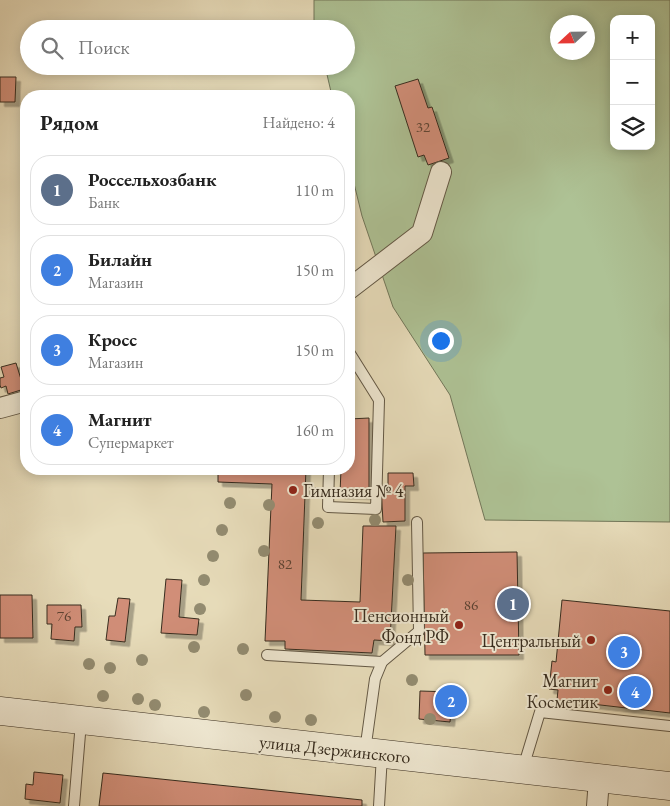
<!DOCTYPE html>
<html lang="ru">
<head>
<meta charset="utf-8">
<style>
  body { margin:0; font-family:"EB Garamond",serif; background:#f6f6f6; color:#222 }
  .controls { position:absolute; right:15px; top:15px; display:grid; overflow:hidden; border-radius:10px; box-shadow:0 2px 12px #0003 }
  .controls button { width:45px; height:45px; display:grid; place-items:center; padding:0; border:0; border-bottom:1px solid #e0e0e0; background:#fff; color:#222; font:25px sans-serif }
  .compass { position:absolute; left:550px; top:15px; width:45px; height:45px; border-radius:50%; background:#fff; box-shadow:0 2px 12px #0003; rotate:248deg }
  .you { position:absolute; left:440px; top:340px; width:18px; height:18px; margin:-12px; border:4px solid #fff; border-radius:50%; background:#1a73e8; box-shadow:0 0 0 8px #1a73e833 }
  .badge { display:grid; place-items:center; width:32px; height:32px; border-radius:50%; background:#ea580c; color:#fff; font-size:16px; font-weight:700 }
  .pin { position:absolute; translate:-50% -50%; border:2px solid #fff; box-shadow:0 1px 5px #0006 }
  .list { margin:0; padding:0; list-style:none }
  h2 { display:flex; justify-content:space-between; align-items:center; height:65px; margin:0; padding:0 20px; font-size:21px }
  h2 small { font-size:16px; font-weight:400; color:#767676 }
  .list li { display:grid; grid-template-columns:32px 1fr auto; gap:15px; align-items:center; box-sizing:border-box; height:70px; margin:0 10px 10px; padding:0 10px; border:1px solid #e0e0e0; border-radius:20px }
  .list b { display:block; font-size:19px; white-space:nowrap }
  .list p { margin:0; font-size:16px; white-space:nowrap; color:#767676 }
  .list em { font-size:16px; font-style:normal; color:#767676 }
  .icon { flex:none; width:28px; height:28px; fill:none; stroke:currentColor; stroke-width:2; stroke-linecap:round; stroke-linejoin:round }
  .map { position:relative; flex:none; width:670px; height:806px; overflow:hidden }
  .search { position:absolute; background:#fff; box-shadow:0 2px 12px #0003; left:20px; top:20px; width:335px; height:55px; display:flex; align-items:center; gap:12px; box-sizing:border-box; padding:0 18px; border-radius:28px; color:#767676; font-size:19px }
  .panel { position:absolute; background:#fff; box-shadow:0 2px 12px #0003; left:20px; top:90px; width:335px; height:385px; border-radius:20px }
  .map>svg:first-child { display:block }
  .green { fill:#aec295; stroke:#72775a; fill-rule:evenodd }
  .building { fill:#d18e78; stroke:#372c1e; filter:url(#shadow) }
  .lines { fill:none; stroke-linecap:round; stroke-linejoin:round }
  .service-casing { stroke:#635845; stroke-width:12 }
  .minor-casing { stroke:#635845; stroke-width:22 }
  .secondary-casing { stroke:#372c1e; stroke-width:29 }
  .service { stroke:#efe8d2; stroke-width:10 }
  .minor { stroke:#efe8d2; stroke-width:20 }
  .secondary { stroke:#efe8d2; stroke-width:28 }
  .tree { fill:#938c71 }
  .poi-dot { fill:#8f2418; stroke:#efe8d2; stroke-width:2 }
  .labels { text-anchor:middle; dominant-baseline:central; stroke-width:4; stroke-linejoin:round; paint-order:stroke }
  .number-label { font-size:15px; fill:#5e4434 }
  .poi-label { font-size:18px; fill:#372c1e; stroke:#efe8d2; text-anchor:end }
  .street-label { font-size:18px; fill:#372c1e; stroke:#efe8d2 }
</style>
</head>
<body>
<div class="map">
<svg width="670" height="806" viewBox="0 0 670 806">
  <defs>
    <filter id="shadow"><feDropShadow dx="4.5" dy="4.5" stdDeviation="0" flood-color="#0004"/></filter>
  </defs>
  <rect width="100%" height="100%" fill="#e7dcba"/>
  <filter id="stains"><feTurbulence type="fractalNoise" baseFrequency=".004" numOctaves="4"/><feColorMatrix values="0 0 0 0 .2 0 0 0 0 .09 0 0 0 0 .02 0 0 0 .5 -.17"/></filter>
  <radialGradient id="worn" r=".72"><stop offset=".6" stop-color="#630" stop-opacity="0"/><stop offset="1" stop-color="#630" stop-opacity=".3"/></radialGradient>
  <path class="green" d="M 314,0 L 670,0 L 670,522 L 485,520 L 450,395 L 393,307 L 362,216 L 349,163 L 349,96 L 332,96 L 325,66 L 346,66 L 346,29 L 316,29 L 314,23 ZM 614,19 L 651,19 L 651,146 L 614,146 ZM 558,22 L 588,22 L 588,52 L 558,52 Z"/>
  <g class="building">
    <polygon points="0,77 16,77 15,102 0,102"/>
    <polygon points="418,79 428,108 432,107 449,158 428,165 424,155 418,157 395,86"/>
    <polygon points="16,363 24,389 8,394 6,386 1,388 0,385 0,378 4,377 1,367"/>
    <polygon points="369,418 369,495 340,494 341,469 349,469 349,419"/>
    <polygon points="218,469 306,469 301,600 360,602 363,526 396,526 390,641 374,640 372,653 285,649 285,641 265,641 272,484 218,482"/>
    <polygon points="388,473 413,473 414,486 405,486 405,521 383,522 381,486 388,486"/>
    <polygon points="517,552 519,655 425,655 423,553"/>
    <polygon points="166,579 182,580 179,617 199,619 197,635 161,633"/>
    <polygon points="0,595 32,595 33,638 0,638"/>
    <polygon points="118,598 130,599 125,642 106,640 109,616 115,616"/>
    <polygon points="562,600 670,611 670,713 557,700 558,690 549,689 552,661 556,662"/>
    <polygon points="47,605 81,605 82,627 75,627 74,641 51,639 52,624 47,624"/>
    <polygon points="420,691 453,692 450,722 419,719"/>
    <polygon points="34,772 63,775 60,803 25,799 26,784 33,785"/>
    <polygon points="103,773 362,800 362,806 99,806"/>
  </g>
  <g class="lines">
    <defs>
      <g id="service">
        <polyline points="329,469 328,507 376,509 379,400 349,352"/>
        <polyline points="267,655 382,662"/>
        <polyline points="365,751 375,679 382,662 419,631 417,522"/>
        <polyline points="523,768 540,712 670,726"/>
        <polyline points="74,806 81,722"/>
        <polyline points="379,806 382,755"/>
      </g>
      <g id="minor">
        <polyline points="349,289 422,233 441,172"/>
        <polyline points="0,408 26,401"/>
        <polyline points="597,806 599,779"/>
      </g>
      <polyline id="secondary" points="0,711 670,786"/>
    </defs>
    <use href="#service" class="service-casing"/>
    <use href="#minor" class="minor-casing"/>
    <use href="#secondary" class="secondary-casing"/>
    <use href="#service" class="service"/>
    <use href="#minor" class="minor"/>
    <use href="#secondary" class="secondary"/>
  </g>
  <g class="tree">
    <circle cx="316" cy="493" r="6"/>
    <circle cx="230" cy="503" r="6"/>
    <circle cx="269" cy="505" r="6"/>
    <circle cx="375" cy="520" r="6"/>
    <circle cx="318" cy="523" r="6"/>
    <circle cx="222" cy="530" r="6"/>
    <circle cx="264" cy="551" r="6"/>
    <circle cx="213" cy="556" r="6"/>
    <circle cx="204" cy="580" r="6"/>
    <circle cx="408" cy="580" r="6"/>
    <circle cx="200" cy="609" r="6"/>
    <circle cx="194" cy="647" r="6"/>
    <circle cx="243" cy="649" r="6"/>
    <circle cx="142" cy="660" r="6"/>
    <circle cx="89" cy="664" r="6"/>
    <circle cx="110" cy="668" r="6"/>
    <circle cx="412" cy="680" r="6"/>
    <circle cx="246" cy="695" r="6"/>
    <circle cx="103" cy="696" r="6"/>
    <circle cx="138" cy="699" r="6"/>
    <circle cx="155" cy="705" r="6"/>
    <circle cx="204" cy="712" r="6"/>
    <circle cx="275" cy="717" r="6"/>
    <circle cx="430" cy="719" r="6"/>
    <circle cx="311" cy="720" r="6"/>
  </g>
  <g class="poi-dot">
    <circle cx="293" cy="490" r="5"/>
    <circle cx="459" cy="625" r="5"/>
    <circle cx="591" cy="640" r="5"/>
    <circle cx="608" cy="690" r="5"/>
  </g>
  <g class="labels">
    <g class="number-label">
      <text x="423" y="126">32</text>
      <text x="285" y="563">82</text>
      <text x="471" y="604">86</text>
      <text x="64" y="615">76</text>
    </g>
    <g class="poi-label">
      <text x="303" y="490" text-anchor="start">Гимназия № 4</text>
      <text x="449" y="615">Пенсионный<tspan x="449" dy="21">Фонд РФ</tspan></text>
      <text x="581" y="640">Центральный</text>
      <text x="598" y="680">Магнит<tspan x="598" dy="21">Косметик</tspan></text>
    </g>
    <g class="street-label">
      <text transform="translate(335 749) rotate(6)">улица Дзержинского</text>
    </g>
  </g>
  <rect width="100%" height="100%" filter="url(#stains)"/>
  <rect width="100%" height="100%" fill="url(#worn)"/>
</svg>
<div class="controls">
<button>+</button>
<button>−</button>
<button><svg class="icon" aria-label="layers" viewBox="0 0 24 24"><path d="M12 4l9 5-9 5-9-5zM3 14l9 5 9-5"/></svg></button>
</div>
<svg class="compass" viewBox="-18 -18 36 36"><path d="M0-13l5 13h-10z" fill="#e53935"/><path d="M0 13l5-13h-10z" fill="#767676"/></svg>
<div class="you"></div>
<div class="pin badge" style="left:513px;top:604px;background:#5c6f8a">1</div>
<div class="pin badge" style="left:451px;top:701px;background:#3f7fe0">2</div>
<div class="pin badge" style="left:624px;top:652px;background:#3f7fe0">3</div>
<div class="pin badge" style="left:635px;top:692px;background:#3f7fe0">4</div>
<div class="search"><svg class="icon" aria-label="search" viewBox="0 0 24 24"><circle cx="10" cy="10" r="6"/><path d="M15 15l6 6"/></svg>Поиск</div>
<section class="panel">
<h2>Рядом<small>Найдено: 4</small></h2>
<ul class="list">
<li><span class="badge" style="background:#5c6f8a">1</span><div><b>Россельхозбанк</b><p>Банк</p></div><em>110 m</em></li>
<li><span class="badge" style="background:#3f7fe0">2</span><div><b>Билайн</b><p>Магазин</p></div><em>150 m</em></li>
<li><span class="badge" style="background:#3f7fe0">3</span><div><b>Кросс</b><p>Магазин</p></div><em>150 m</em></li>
<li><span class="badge" style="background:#3f7fe0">4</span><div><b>Магнит</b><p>Супермаркет</p></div><em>160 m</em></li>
</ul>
</section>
</div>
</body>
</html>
